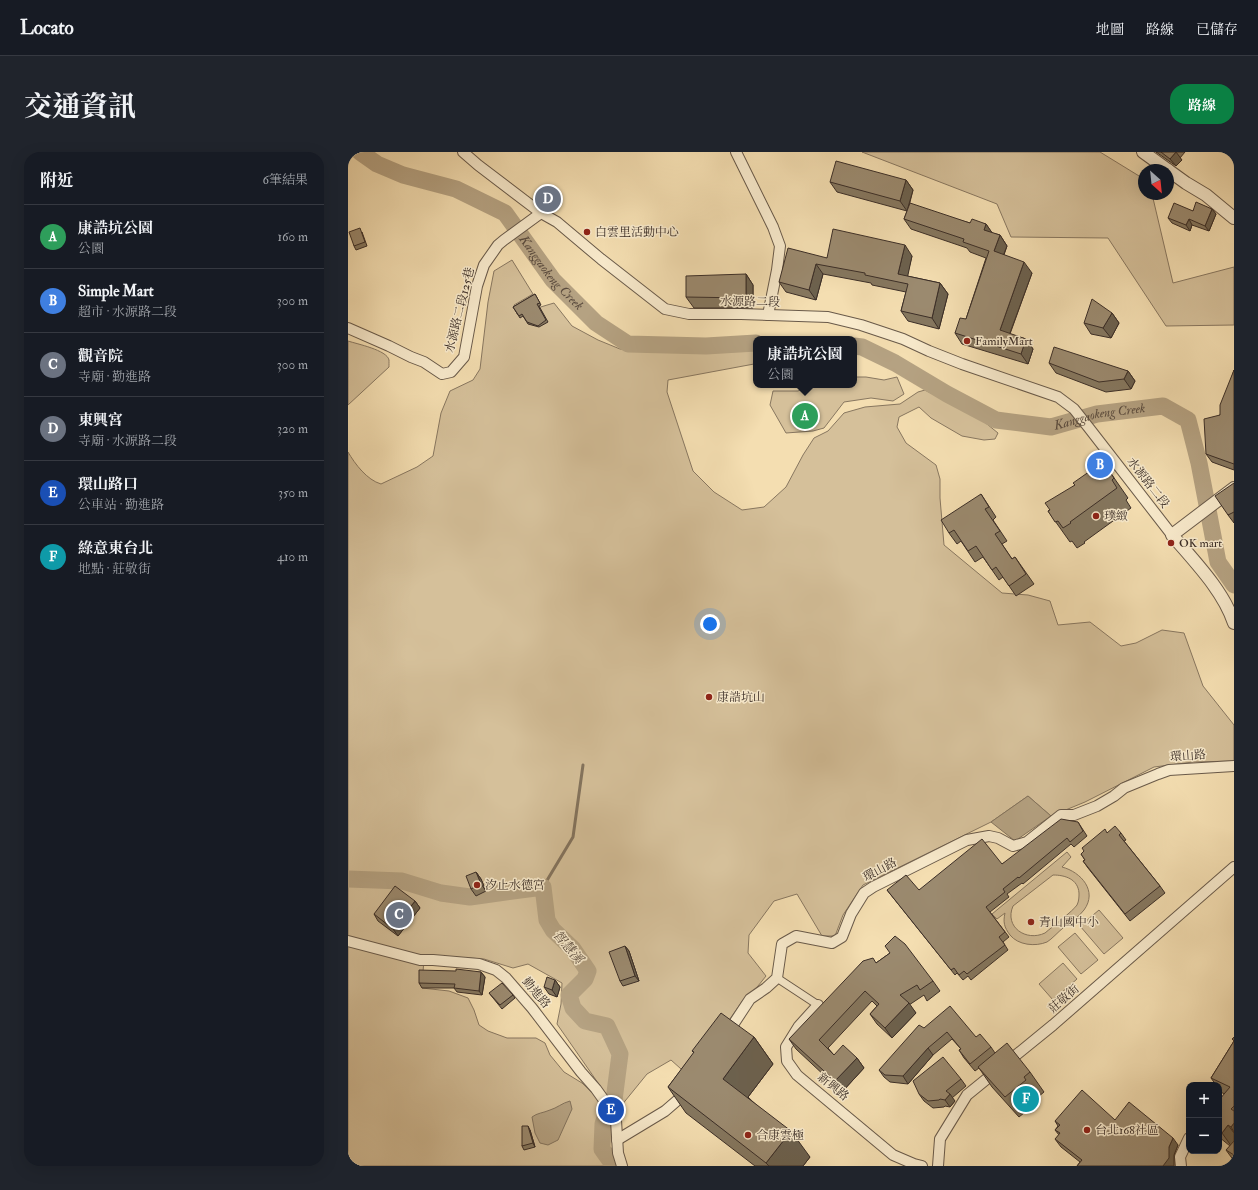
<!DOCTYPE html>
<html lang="zh-TW">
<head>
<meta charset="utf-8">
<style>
  body { margin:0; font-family:"IM FELL Double Pica","Noto Serif TC",serif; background:#20242c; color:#f1f3f6 }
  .controls { position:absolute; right:12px; bottom:12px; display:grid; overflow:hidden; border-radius:8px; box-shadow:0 4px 16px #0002 }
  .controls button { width:36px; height:36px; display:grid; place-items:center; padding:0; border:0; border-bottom:1px solid #363941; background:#171b24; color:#f1f3f6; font:20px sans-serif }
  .compass { position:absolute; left:790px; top:12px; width:36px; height:36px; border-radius:50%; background:#171b24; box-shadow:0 4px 16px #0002; rotate:153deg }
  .you { position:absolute; left:362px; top:472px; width:14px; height:14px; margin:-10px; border:3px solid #fff; border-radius:50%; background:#1a73e8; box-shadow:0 0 0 6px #1a73e833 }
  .badge { display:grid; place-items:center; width:26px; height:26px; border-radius:50%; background:#0b8043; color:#fff; font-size:13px; font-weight:700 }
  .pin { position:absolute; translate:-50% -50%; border:2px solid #fff; box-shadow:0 1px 4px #0006 }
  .popup { position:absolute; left:405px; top:184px; width:104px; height:52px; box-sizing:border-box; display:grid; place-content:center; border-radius:8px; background:#171b24; filter:drop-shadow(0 1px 3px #0005); font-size:13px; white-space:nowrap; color:#9ea1a6 }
  .popup b { font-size:15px; color:#f1f3f6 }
  .popup::after { content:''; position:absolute; left:50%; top:100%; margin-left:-8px; border:8px solid transparent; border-top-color:#171b24 }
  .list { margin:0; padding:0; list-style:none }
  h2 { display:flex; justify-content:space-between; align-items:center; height:52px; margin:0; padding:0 16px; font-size:17px }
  h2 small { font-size:13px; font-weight:400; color:#9ea1a6 }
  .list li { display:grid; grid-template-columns:26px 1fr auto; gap:12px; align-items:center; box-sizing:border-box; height:64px; padding:0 16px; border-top:1px solid #363941 }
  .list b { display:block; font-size:15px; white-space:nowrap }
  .list p { margin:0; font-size:13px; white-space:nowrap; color:#9ea1a6 }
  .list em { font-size:13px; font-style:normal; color:#9ea1a6 }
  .map { position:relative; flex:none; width:886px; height:1014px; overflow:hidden; border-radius:16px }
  header { display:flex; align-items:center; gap:24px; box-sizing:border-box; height:56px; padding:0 20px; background:#171b24; border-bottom:1px solid #363941 }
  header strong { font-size:19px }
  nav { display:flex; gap:22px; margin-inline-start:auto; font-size:14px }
  .intro { display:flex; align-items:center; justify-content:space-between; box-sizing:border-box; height:96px; padding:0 24px }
  h1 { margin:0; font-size:28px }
  .button { padding:10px 18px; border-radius:16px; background:#0b8043; color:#fff; font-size:14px; font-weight:700 }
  main { display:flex; gap:24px; padding:0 24px }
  aside { flex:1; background:#171b24; border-radius:16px; box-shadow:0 4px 16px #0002 }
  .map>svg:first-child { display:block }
  .green { fill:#d5c09a; stroke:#887760; fill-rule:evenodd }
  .water { fill:#b5a282; stroke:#84745e }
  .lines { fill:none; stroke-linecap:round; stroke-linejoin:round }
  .stream { stroke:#84745e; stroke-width:3 }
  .river { stroke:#b5a282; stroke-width:17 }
  .pedestrian-casing { stroke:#695a4a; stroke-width:9 }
  .minor-casing { stroke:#695a4a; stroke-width:12 }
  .tertiary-casing { stroke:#695a4a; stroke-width:14 }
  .pedestrian { stroke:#f8eacc; stroke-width:7 }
  .minor { stroke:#f8eacc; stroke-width:10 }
  .tertiary { stroke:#f8eacc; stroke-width:12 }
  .wall { fill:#85775f; stroke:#3b2e27 }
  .shaded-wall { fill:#6c614e; stroke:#3b2e27 }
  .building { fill:#9b8a6f; stroke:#3b2e27 }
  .poi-dot { fill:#8f2418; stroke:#f8eacc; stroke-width:1.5 }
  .labels { text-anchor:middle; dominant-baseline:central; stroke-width:3; stroke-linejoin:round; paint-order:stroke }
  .poi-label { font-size:12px; fill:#3b2e27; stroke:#f8eacc; text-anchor:start }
  .street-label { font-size:12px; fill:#3b2e27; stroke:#f8eacc }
  .water-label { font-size:13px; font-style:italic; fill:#5a4b3e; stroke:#f8eacc }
</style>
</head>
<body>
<header>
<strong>Locato</strong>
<nav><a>地圖</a><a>路線</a><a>已儲存</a></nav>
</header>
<div class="intro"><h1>交通資訊</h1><a class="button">路線</a></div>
<main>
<aside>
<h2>附近<small>6筆結果</small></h2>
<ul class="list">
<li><span class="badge" style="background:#2e9e5b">A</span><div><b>康誥坑公園</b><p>公園</p></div><em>160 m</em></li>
<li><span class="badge" style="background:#3f7fe0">B</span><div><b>Simple Mart</b><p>超市 · 水源路二段</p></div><em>300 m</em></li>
<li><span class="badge" style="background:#6b7280">C</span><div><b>觀音院</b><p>寺廟 · 勤進路</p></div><em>300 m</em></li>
<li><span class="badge" style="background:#6b7280">D</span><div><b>東興宮</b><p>寺廟 · 水源路二段</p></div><em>320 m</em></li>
<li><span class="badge" style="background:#1a4fb4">E</span><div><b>環山路口</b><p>公車站 · 勤進路</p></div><em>350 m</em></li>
<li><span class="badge" style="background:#0f9aa8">F</span><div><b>綠意東台北</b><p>地點 · 莊敬街</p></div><em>410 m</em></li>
</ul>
</aside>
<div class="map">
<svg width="886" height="1014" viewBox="0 0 886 1014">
  <rect width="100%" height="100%" fill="#f4deb1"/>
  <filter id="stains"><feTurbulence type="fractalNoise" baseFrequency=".005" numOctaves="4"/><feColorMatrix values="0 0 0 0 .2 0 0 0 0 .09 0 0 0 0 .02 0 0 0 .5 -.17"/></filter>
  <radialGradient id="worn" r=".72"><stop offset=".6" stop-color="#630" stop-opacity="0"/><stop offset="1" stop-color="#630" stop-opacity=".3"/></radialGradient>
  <g class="green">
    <polygon points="514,0 752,0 796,27 796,42 804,42 825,131 886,115 886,173 818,174 760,86 663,85 649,52"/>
    <path d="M 164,108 L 185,142 L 166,153 L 169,162 L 206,151 L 224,174 L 250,188 L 272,197 L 300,198 L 325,200 L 401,197 L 408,198 L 408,210 L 406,212 L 320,228 L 319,240 L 345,319 L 366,340 L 394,358 L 416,355 L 438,335 L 455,303 L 466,286 L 480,279 L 496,261 L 517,255 L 552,252 L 570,240 L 577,238 L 634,268 L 650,281 L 647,287 L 636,288 L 614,284 L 583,266 L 571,255 L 551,265 L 549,275 L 558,291 L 588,313 L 592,327 L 592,346 L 596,393 L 654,441 L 680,443 L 702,449 L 710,473 L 742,470 L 773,494 L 788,491 L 814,478 L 836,481 L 855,534 L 886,573 L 886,609 L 845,610 L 806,615 L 737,650 L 703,664 L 680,644 L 643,670 L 515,733 L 495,763 L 487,784 L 474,784 L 449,742 L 426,749 L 401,783 L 400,801 L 418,824 L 410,834 L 395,848 L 342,925 L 323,908 L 299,922 L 273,954 L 257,941 L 209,872 L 213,852 L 214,831 L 180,812 L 165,816 L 136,807 L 76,803 C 76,815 74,824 74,836 L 101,839 L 120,846 L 126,858 L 131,873 L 140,879 L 159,886 L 188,886 L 197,891 L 202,903 L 216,920 L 234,931 L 249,945 L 252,952 L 260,979 L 260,1001 L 265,1014 L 0,1014 L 0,300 C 7,312 19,328 33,332 L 69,315 L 85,304 L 93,261 L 102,239 L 125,228 L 132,217 L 140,150 L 146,119 Z"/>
    <path d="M 0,189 C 9,192 39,198 41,208 C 41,209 41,214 41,215 L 0,253 Z"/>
    <polygon points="506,225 518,225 536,228 549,225 556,242 545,249 523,246 496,250 476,276 465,279 438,281 422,253 425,239 450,239 462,233 506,233"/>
    <path d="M 719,700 L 723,705 L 714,715 C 733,720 750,739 736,758 C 731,765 722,770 715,776 C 710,780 704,787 699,790 C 687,795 670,793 662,783 C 656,775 655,770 657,761 L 649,767 L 644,762 ZM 705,723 C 717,723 730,727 731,741 C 731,745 731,749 729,753 C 725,759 704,775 697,781 C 678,790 656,775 665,754 Z"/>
    <polygon points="751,758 775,786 756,802 732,774"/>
    <polygon points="727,781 750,808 733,822 710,795"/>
    <polygon points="715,811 729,827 705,848 691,832"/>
  </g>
  <g class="water">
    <polygon points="680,644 703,664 667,689 643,670"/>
    <path d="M 222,949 L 224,957 L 210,988 L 200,993 L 192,991 L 187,981 L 184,965 C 189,961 195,961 202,958 C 209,956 214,951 222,949 Z"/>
  </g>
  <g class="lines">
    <polyline class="stream" points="195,735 225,685 235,613"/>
    <g class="river">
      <path id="s1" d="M 12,0 L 29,12 L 55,23 L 108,37 L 157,61 L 205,128 L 248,171 L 280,192 L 358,194 L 408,191"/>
      <path id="s2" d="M 506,194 L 514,195 L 547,211 L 599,242 L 648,268 L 703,275 L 749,262 L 815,254 L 840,268 L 851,311 L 870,410 L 886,433"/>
      <polyline points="0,727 54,729 93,741 122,745 195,735 199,768 205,778 225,797 240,819 237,827 221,843 225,856 237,869 259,874 272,902 266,948"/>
      <polyline points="257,966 255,972 254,997 266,1014"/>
    </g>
    <defs>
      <polyline id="pedestrian" points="429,826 470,853"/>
      <g id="minor">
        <polyline points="115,0 130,13 193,61 209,70 253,107 317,157 341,162 393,162 480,165 513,173 555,187 581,199 614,212 710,245 726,257 741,276 824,383"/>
        <polyline points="388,0 425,75 432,94 429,118 420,163"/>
        <polyline points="0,176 41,194 63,205 76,210 94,222 103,220 116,205 129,134 136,113 150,93 156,88 193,61"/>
        <polyline points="0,789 72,808 85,808 131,812 148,818 158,826 184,856 233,920 248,937 263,958 268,968 270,1001 274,1014"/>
        <polyline points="470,853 451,874 438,895 439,909 449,923 545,1003 566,1012 574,1014"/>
        <polyline points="379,882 402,847 418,836 429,826 434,792 448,784 484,791 494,785 503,762 516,741 525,735 619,688 641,684 650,686 665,694 679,690 713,663 726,663 749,654 766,644 776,636 810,622 821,618 886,614"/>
        <polyline points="269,988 317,959 339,940"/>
        <polyline points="590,1014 592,987 619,943 705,873 886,715"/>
        <polyline points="833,1014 832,1005 841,986"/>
      </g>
      <g id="tertiary">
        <polyline points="795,0 820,18"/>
        <polyline points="820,18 838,31 858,43 886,66"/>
        <path d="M 886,336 L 824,383 C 846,409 875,438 886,471"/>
      </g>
    </defs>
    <use href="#pedestrian" class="pedestrian-casing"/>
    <use href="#minor" class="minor-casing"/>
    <use href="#tertiary" class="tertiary-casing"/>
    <use href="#pedestrian" class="pedestrian"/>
    <use href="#minor" class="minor"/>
    <use href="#tertiary" class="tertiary"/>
  </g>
  <g class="wall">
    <polygon points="808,0 837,0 832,6 834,8 828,14"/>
    <polygon points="558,28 565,38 561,54 622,71 638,72 644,81 652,83 659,94 656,103 684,121 662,182 678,187 685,197 680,212 614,192 607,181 618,167 638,106 622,100 619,96 563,77 556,67 559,59 489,40 482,30"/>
    <polygon points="864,57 868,62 861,79 844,73 842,79 824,71 820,66 845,59"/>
    <polygon points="14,80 19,94 8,98 6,94"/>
    <polygon points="564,104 559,124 592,131 600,142 591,177 560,169 553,159 558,140 524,133 523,131 475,122 468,148 438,140 431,130 479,106"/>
    <polygon points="398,122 405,133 405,156 346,156 338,145"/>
    <polygon points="187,142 193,153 191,154 200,170 191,175 180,172 175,164 172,166 165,155"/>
    <polygon points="764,161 771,171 763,186 743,182 736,171"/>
    <polygon points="701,211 780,219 787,229 783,237 758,240 708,221"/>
    <polygon points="886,218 886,318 864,310 858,302 872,263"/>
    <polygon points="755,310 780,346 778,348 783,356 736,390 737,391 729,396 724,389 722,390 700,359 727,333"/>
    <polygon points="886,331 886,371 880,363"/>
    <polygon points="633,342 648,365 645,368 659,389 654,392 664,407 667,405 686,432 668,444 655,425 651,428 635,405 627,410 613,389 609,392 601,381"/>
    <polygon points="730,670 739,684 726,695 723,692 675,732 674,731 659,742 661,745 642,760 661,785 655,790 660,798 623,828 620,824 615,828 609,821 607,823 539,738 571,738 654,712"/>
    <polygon points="759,681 773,681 778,688 776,689 812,734 817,741 782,769 740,716 735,709 737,708 733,702"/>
    <polygon points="128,720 133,727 138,739 128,744 123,737"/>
    <polygon points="67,749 72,756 50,784 30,769 26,762"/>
    <polygon points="277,794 281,799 291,829 275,834 272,829"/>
    <polygon points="542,801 585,829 592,839 579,849 576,843 561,853 568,861 544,886 529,872 522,862 529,854 524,849 480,896 486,903 509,906 516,916 494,940 448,897 441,887 528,811"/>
    <polygon points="133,820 137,825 134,843 109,840 106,836 74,836 71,831"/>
    <polygon points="207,828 212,835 209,845 201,842 196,835"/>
    <polygon points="141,841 165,843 167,846 154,857"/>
    <polygon points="576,876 628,885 643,895 647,901 682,920 696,940 690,945 692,948 671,965 644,935 631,916 627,919 616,906 611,898 613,897 604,887 585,903 560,932 542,930 536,925 531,918"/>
    <polygon points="406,885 425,912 400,945 462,1005 455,1014 407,1014 338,961 320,935 346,901 344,899"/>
    <polygon points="886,885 886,1009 878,998 882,994 871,985 871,948 877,942 872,940 871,937 871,933 868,933 863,926 886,889 884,887"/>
    <polygon points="613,927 618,934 604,946 607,949 602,955 597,954 596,955 585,956 576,949 571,942"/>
    <polygon points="767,968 830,993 826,1003 826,1014 729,1014 732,1010 713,995 707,987 711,983 707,978 710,974 707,969"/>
    <polygon points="182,978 187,995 176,998 174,994"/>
  </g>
  <g class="shaded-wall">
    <polygon points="828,0 834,8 828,14 822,7"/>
    <polygon points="558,28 565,38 559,59 552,49"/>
    <polygon points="864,57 868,62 861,79 857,74"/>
    <polygon points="841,67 844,73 842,79 838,73"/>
    <polygon points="638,72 645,82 636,78"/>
    <polygon points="652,83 659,94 653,109 646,99"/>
    <polygon points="557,93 564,104 558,132 550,122"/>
    <polygon points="676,110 684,121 659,189 652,178"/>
    <polygon points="468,112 475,122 468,148 461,138"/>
    <polygon points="398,122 405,133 405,156 398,146"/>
    <polygon points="592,131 600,142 591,177 584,166"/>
    <polygon points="764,161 771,171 763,186 755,176"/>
    <polygon points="678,187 685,197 680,212 673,202"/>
    <polygon points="780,219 787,229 783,237 776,227"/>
    <polygon points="128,720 133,727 138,739 133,732"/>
    <polygon points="67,749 72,756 50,784 45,777"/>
    <polygon points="277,794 281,799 291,829 287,824"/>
    <polygon points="133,820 137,825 134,843 131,839"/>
    <polygon points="207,828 212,835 209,845 204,838"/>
    <polygon points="561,851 568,861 544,886 537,876"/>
    <polygon points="406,885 425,912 394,953 375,927"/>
    <polygon points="580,896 585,903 560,932 555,924"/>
    <polygon points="509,906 516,916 494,940 487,929"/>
    <polygon points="602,942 607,949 602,955 597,948"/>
    <polygon points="886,971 886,980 883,975"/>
    <polygon points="880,973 886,981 886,992 884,995 874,981"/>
    <polygon points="180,974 182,978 187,995 185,991"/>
    <polygon points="443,979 462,1005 455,1014 421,1014 418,1011"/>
    <polygon points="825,986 830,993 826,1003 826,1014 815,1014 821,995"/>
  </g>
  <g class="building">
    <polygon points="813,0 828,0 822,7"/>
    <polygon points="488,9 558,28 552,49 482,30"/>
    <polygon points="848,50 864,57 857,74 841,67 838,73 820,66 826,51 845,59"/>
    <polygon points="562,51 622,71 624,67 638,72 636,78 652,83 646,99 676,110 652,178 678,187 673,202 607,181 612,166 618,167 641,99 615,90 616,87 556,67"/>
    <polygon points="12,76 17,90 6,94 1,80"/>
    <polygon points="485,77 557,93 550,122 592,131 584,166 553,159 560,132 517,123 517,121 468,112 461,138 431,130 440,96 479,106"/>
    <polygon points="398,122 398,146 338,145 338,124"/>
    <polygon points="187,142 192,151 189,152 198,168 190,174 179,170 174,162 171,164 165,155"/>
    <polygon points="744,147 764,161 755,176 736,171"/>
    <polygon points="706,195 780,219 776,227 751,230 701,211"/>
    <polygon points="886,218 886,312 858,302 856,267 872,263 872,253"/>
    <polygon points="755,310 766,326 764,328 769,336 722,370 723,371 715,376 710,369 707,370 700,359 702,358 697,351 727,333 725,331"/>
    <polygon points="886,331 886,360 880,363 867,344"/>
    <polygon points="633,342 641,355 637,357 652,379 647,382 664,407 667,405 678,422 661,434 648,415 644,418 628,394 620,399 606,378 601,381 593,368"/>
    <polygon points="713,667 730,670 735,679 722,690 719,686 671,726 670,725 655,737 657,740 638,755 657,780 651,785 657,793 619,822 616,819 611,823 606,816 603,818 539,738 558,723 571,738 634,687 654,712"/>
    <polygon points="767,674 773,681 771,683 812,734 777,762 735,709 737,708 733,702 736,699 734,696 757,677 759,681"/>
    <polygon points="128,720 133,732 123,737 118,724"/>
    <polygon points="47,734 67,749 45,777 26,762"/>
    <polygon points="547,784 557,792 585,829 572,838 569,833 552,843 561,851 537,876 522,862 531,852 517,839 471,888 486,903 495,893 509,906 487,929 441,887 515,809 525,806 528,811 542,801 537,794"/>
    <polygon points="277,794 287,824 272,829 261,800"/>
    <polygon points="108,817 133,820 131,839 106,836 107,832 71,831 71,818 108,819"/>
    <polygon points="199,825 207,828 204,838 196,835"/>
    <polygon points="154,831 165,843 152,853 141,841"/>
    <polygon points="602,854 628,885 632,882 643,895 622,912 611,898 613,897 599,880 580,896 555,924 537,923 531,918 571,873 576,876"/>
    <polygon points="373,861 406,885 375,927 443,979 418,1011 320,935 346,900 344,899"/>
    <polygon points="886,885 886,954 883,957 886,959 886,971 883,975 880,973 874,981 871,979 871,948 882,935 863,926 886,889 884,887"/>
    <polygon points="659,891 682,920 676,925 678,928 657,945 630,915"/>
    <polygon points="595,905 613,927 598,939 602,942 597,948 592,947 591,948 580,949 571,942 565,929"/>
    <polygon points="734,938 767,968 781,950 825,986 821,995 821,1006 815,1014 729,1014 734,1008 707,987 712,981 707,978 712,973 707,969"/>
    <polygon points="174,974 180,974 185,991 174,994"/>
    <polygon points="886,989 886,1003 878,998"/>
  </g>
  <g class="poi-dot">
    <circle cx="239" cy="80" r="4"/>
    <circle cx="619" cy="189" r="4"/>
    <circle cx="748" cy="364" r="4"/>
    <circle cx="823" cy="391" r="4"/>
    <circle cx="361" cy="545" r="4"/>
    <circle cx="129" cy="733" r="4"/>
    <circle cx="683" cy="770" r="4"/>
    <circle cx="739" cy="978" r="4"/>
    <circle cx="400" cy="983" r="4"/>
  </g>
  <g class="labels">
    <g class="poi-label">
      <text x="247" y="80">白雲里活動中心</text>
      <text x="627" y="189">FamilyMart</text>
      <text x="756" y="364">璞緻</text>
      <text x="831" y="391">OK mart</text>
      <text x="369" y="545">康誥坑山</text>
      <text x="137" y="733">汐止水德宮</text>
      <text x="691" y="770">青山國中小</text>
      <text x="747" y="978">台北168社區</text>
      <text x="408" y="983">合康雲極</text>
    </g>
    <g class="street-label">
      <text transform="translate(402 150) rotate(1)">水源路二段</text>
      <text transform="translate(112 158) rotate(-76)">水源路二段125巷</text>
      <text transform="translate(800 331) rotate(52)">水源路二段</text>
      <text transform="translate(840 604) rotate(-4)">環山路</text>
      <text transform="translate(532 718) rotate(-28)">環山路</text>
      <text transform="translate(188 841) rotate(50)">勤進路</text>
      <text transform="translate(716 847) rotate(-41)">莊敬街</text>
      <text transform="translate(485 935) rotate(39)">新興路</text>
    </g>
    <g class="water-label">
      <text stroke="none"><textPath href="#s1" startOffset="234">Kanggaokeng Creek</textPath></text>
      <text stroke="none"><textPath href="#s2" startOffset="266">Kanggaokeng Creek</textPath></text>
      <text transform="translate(220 795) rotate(50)">智慧溪</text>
    </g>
  </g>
  <rect width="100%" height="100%" filter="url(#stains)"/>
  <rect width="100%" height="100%" fill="url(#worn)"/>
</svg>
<div class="controls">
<button>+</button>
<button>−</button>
</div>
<svg class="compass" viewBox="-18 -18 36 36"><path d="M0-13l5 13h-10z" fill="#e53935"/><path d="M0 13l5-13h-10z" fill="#9ea1a6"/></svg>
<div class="you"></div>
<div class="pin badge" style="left:457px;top:264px;background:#2e9e5b">A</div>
<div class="popup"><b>康誥坑公園</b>公園</div>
<div class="pin badge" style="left:752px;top:313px;background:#3f7fe0">B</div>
<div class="pin badge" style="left:51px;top:763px;background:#6b7280">C</div>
<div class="pin badge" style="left:200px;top:47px;background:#6b7280">D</div>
<div class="pin badge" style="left:263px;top:958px;background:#1a4fb4">E</div>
<div class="pin badge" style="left:678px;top:947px;background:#0f9aa8">F</div>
</div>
</main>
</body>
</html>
